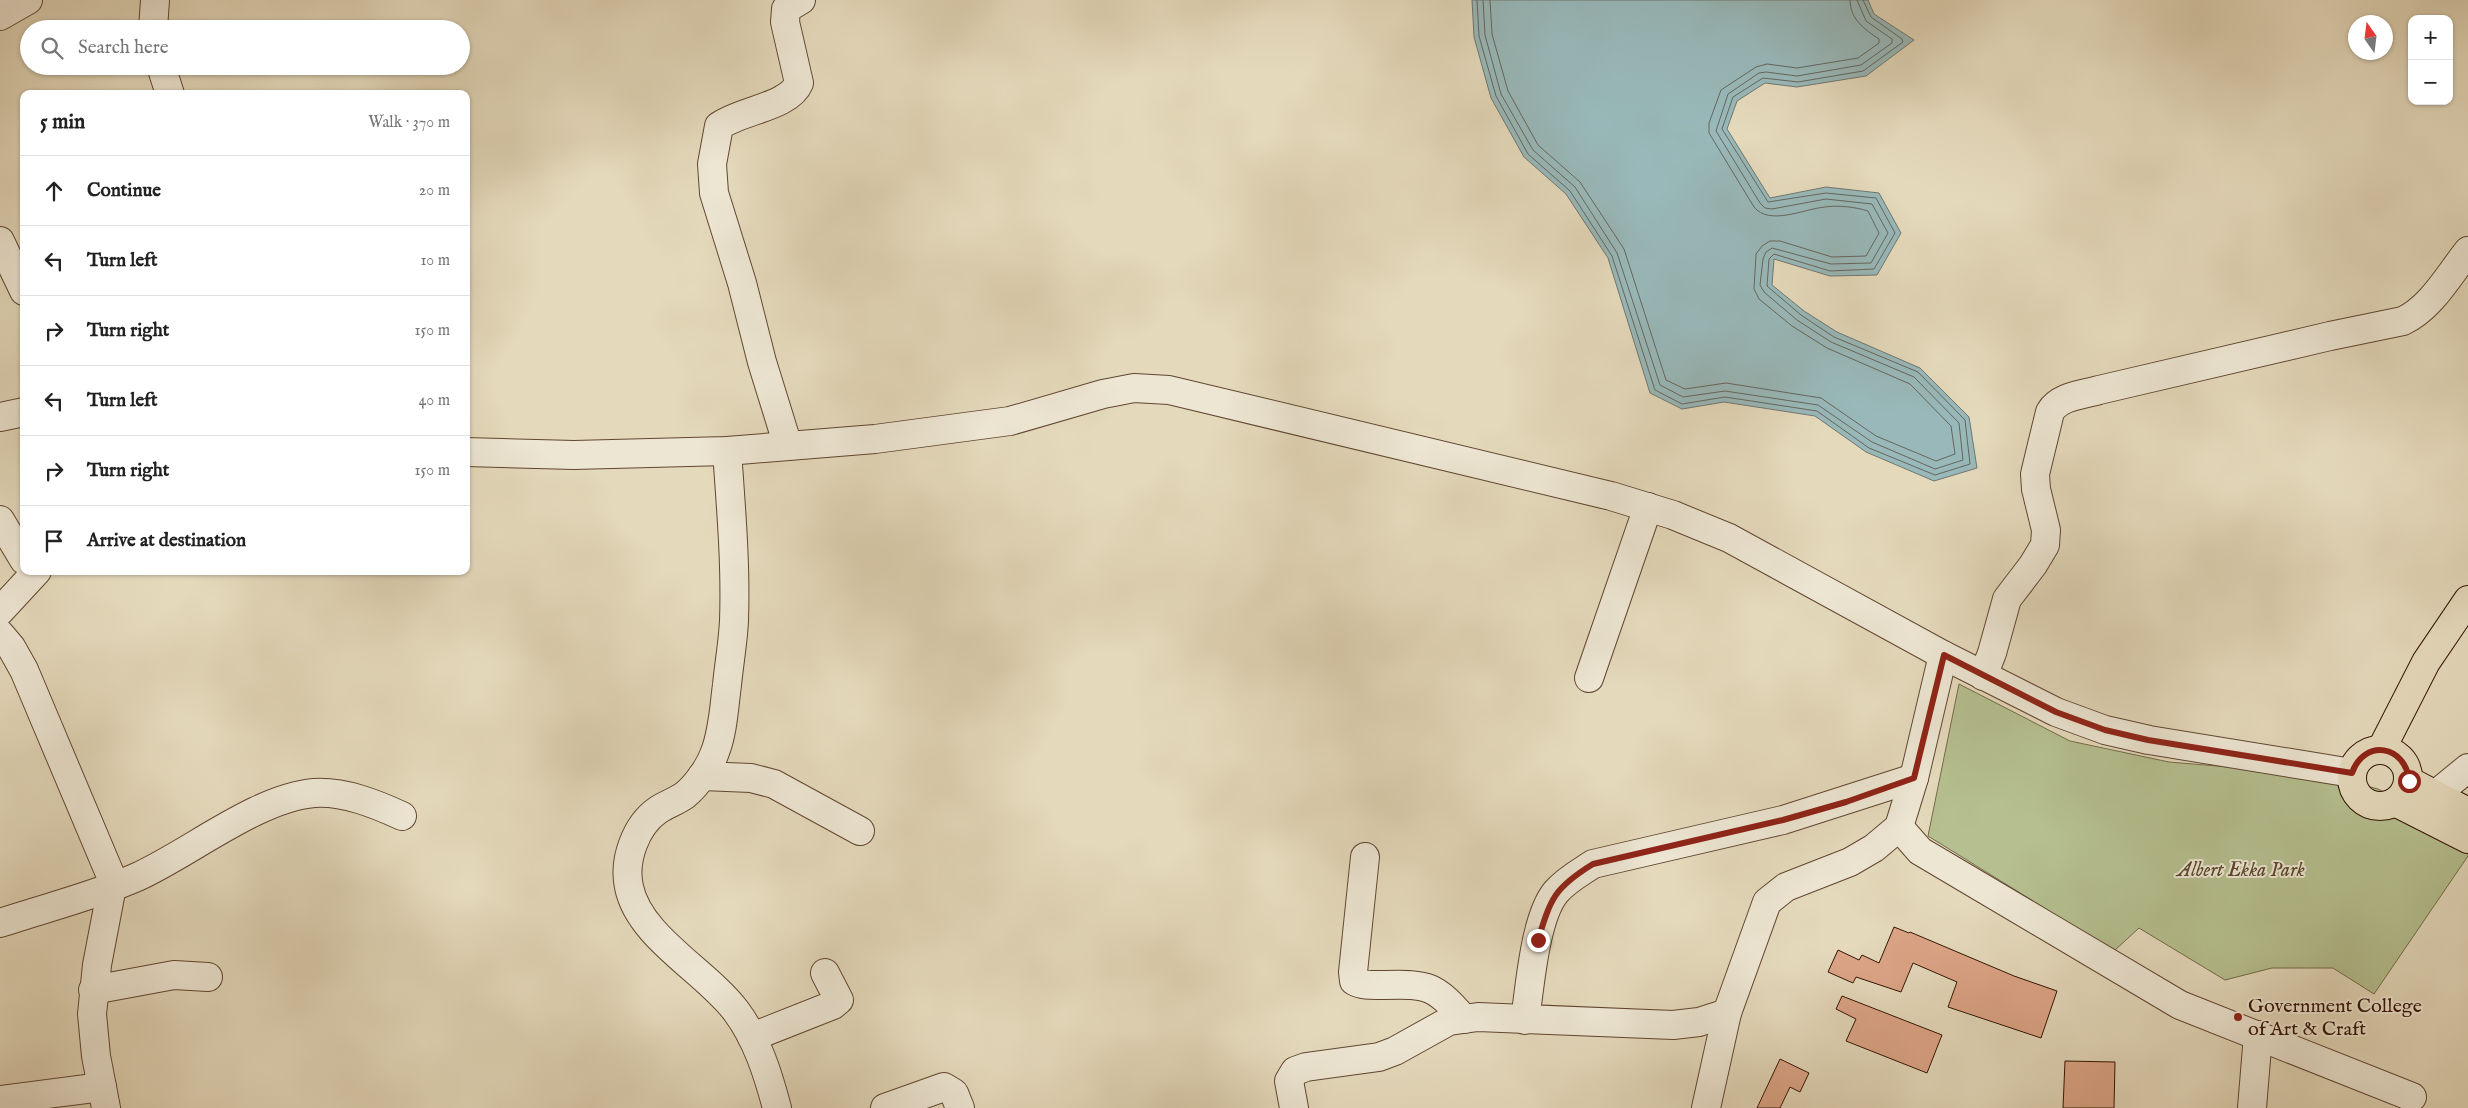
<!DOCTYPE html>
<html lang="en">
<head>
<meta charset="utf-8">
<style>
  body { margin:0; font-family:"IM FELL English",serif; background:#f2f2f2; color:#222 }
  .controls { position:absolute; right:15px; top:15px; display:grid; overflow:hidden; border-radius:10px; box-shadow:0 1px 4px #0004 }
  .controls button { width:45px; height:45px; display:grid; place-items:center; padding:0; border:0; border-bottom:1px solid #e0e0e0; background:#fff; color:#222; font:25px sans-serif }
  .compass { position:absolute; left:2348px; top:15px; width:45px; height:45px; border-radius:50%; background:#fff; box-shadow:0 1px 4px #0004; rotate:346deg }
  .stop { position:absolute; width:15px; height:15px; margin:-11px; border:4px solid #8f2418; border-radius:50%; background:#fff }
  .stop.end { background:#8f2418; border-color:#fff; box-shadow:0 1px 5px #0008 }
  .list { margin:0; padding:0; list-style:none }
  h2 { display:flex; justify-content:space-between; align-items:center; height:65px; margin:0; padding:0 20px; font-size:21px }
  h2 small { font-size:16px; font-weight:400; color:#767676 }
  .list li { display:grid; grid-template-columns:32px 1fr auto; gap:15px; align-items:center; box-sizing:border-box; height:70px; padding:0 20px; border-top:1px solid #e0e0e0 }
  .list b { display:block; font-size:19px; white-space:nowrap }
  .list em { font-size:16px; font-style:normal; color:#767676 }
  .icon { flex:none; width:28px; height:28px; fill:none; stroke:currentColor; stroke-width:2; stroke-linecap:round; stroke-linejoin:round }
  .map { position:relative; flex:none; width:2468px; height:1108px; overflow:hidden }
  .search { position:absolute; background:#fff; box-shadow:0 1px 4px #0004; left:20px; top:20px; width:450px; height:55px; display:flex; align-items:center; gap:12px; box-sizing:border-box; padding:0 18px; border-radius:28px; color:#767676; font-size:19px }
  .panel { position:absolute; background:#fff; box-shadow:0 1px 4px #0004; left:20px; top:90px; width:450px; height:485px; border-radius:10px }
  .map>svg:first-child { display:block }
  .green { fill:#b5bf8f; stroke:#756a49 }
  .water { fill:#98b8b9; stroke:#707770 }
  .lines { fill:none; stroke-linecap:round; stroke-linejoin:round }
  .shore { stroke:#66665e; stroke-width:1 }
  .building { fill:#dca587; stroke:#351503 }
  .minor-casing { stroke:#614631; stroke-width:30 }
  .major-casing { stroke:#351503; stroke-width:30 }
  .minor { stroke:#ede6d3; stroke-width:28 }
  .major { stroke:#e4d9bb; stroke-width:28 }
  .route { stroke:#8f2418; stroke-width:6 }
  .poi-dot { fill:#8f2418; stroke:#ede6d3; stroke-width:2 }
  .labels { text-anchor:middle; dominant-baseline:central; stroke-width:4; stroke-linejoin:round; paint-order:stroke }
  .park-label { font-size:20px; font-style:italic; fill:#5b482d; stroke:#ede6d3 }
  .poi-label { font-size:20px; fill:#351503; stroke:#ede6d3; text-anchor:start }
</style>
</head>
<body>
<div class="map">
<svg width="2468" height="1108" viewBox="0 0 2468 1108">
  <rect width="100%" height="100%" fill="#e4d9bb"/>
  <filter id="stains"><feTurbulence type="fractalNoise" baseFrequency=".004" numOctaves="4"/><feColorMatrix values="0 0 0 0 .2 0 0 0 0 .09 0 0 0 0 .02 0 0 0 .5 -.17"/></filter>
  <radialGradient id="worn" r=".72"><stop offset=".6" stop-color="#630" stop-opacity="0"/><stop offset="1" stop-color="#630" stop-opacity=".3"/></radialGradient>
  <polygon class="green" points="1959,684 2070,741 2169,762 2324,775 2378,789 2429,815 2468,843 2468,856 2374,994 2333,968 2272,968 2225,980 2139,928 2114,951 1928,836"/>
  <polygon class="water" points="1472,0 1868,0 1874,14 1914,40 1866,76 1797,87 1765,83 1737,101 1727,129 1770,198 1826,187 1879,193 1901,233 1877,275 1830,276 1774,259 1772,285 1804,311 1837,332 1920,368 1969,417 1977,468 1934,481 1866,452 1815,416 1724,402 1682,409 1650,393 1608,258 1566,194 1524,157 1491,98 1474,37"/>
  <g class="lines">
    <g class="shore">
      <polyline points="1477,0 1479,36 1496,96 1528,154 1570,191 1612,256 1655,390 1682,404 1725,397 1817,411 1869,448 1935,475 1970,464 1965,420 1918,372 1834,337 1801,315 1767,286 1769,259 1774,254 1830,271 1874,269 1895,233 1876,198 1826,193 1768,202 1722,129 1733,97 1763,78 1798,82 1863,71 1903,42 1902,39 1871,17 1863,0"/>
      <polyline points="1483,0 1485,35 1501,94 1533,150 1575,187 1617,253 1660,385 1683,397 1725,391 1818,405 1872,442 1935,469 1963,460 1959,423 1914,377 1831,342 1797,320 1764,292 1760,285 1763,259 1766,252 1772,248 1831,264 1871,263 1888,233 1872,204 1826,199 1772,209 1765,208 1760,203 1716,131 1728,94 1759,73 1766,72 1797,76 1861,65 1892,43 1892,39 1866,21 1857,0"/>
      <path d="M 1490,0 L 1492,34 L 1508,91 L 1538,145 L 1580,182 L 1624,249 L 1666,380 L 1685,389 L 1726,383 L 1821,398 L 1876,436 L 1936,461 L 1955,454 L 1951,426 L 1910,384 L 1827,348 L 1792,326 L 1759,299 L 1754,289 L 1756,254 L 1762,246 L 1770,241 L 1780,241 L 1832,257 L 1866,256 L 1879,233 L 1868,211 C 1856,207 1837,205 1825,207 C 1804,209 1769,226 1754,207 L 1709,133 L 1709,123 L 1721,90 L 1756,67 L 1767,64 L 1797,68 L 1858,58 L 1879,43 L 1879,39 C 1864,29 1850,19 1850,0"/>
    </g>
  </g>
  <g class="building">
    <polygon points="1894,927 1909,933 1910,932 2014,976 2057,991 2041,1038 1948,1007 1957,982 1913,963 1901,992 1856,977 1853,983 1828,972 1838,950 1859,960 1862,955 1879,963"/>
    <polygon points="1842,996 1942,1035 1927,1073 1846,1041 1856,1019 1836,1009"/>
    <polygon points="1780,1059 1809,1073 1800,1092 1790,1087 1780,1108 1757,1108"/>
    <polygon points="2065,1061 2115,1062 2114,1108 2063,1108"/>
  </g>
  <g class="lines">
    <defs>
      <g id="minor">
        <polyline points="0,16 28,0"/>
        <polyline points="153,29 155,0"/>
        <polyline points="161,66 170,94"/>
        <polyline points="0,241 24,291"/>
        <polyline points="0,417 24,412"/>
        <path d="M 788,446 L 762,362 L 742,283 L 714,193 L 712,164 L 719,126 C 741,110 789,107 799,83 L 785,22 L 786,9 L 801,0"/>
        <path d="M 727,451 C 731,508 736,565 734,621 C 733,642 729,664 727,685 C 724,707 723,732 715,752 C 710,767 697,785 685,795 C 677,801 667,804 658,810 C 636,825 623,860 629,887 C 639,937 706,971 736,1011 C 757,1039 768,1074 777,1108"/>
        <polyline points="466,452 574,455 727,451 875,439 1010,421 1103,394 1134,388 1169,390 1611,496 1673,515 1729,538 1943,655 2056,712 2105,730 2149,740 2352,773"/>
        <polyline points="0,520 24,560"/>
        <polyline points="0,611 37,571"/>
        <polyline points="0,634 11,647 24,670 113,881 97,965 92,1014 96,1056 106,1108"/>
        <path d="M 1983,676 L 1992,653 L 2007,599 L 2033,565 L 2045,545 L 2046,530 L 2036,489 L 2035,474 L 2050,412 C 2059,396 2082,395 2099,390 L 2330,336 L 2403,321 C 2431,308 2449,275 2468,251"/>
        <polyline points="1589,678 1648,507"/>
        <polyline points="702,776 751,778 774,784 860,831"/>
        <polyline points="2435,795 2468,768"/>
        <polyline points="1899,827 1920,851 2180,1005 2412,1097"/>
        <path d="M 1365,857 L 1353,972 L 1354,981 C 1363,986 1373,985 1384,985 C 1429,984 1434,985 1464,1019"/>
        <path d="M 0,923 C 45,908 94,896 137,877 C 190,853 257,798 314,793 C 344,791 376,804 402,816"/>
        <polyline points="93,990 174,975 208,977"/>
        <path d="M 1525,1020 C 1530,986 1535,917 1556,892 C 1566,880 1581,872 1593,864 L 1783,820 L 1914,778"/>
        <polyline points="752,1037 833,1005 839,1000 825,973"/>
        <polyline points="0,1100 102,1087"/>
        <polyline points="885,1108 944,1087 954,1093 960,1108"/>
        <polyline points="1294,1108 1289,1081 1295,1071 1306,1067 1379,1057 1395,1051 1449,1021 1478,1017 1673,1025 1699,1022 1727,1013"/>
        <polyline points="1706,1108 1727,1013 1767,902 1786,887 1850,862 1874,848 1899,827 1914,778 1943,655"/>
        <polyline points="2252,1108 2258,1035"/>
      </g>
      <g id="major">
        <circle cx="2380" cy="778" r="28"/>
        <polyline points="2381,750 2426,662 2468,600"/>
        <polyline points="2409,781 2468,812"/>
        <polyline points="2395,802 2468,839"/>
      </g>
    </defs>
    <use href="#minor" class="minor-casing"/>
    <use href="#major" class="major-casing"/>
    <use href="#minor" class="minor"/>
    <use href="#major" class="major"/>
  </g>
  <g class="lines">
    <path class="route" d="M 1538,940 C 1551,898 1554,888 1593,864 L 1783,820 L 1846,802 L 1914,778 L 1944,655 L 2056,712 L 2105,730 L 2148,740 L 2352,773 C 2364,738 2406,745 2409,781"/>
  </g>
  <circle class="poi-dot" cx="2238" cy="1017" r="5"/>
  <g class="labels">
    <g class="park-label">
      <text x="2241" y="870">Albert Ekka Park</text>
    </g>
    <g class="poi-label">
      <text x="2248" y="1006">Government College<tspan x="2248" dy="23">of Art &amp; Craft</tspan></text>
    </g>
  </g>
  <rect width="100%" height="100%" filter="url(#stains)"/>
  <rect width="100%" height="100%" fill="url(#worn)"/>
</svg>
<div class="controls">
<button>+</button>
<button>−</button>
</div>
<svg class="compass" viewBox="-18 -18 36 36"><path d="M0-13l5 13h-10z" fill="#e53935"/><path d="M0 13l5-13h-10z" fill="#767676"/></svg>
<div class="stop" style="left:2409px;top:781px"></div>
<div class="stop end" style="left:1538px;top:940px"></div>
<div class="search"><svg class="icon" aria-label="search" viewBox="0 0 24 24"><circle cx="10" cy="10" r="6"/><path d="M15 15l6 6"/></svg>Search here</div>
<section class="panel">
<h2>5 min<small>Walk · 370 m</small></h2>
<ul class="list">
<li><svg class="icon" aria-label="ahead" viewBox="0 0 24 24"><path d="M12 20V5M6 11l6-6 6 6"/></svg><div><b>Continue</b></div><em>20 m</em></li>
<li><svg class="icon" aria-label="left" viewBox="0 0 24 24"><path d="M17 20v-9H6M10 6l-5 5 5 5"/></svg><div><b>Turn left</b></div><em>10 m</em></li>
<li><svg class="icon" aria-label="right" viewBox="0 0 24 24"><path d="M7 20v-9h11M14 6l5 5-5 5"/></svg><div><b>Turn right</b></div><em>150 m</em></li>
<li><svg class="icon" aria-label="left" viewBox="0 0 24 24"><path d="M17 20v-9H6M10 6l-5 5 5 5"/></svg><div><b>Turn left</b></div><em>40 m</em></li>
<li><svg class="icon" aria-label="right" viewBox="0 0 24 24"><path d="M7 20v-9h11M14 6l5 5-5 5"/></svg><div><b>Turn right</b></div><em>150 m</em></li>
<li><svg class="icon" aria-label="arrive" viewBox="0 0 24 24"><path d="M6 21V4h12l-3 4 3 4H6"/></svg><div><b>Arrive at destination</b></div></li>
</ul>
</section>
</div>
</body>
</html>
